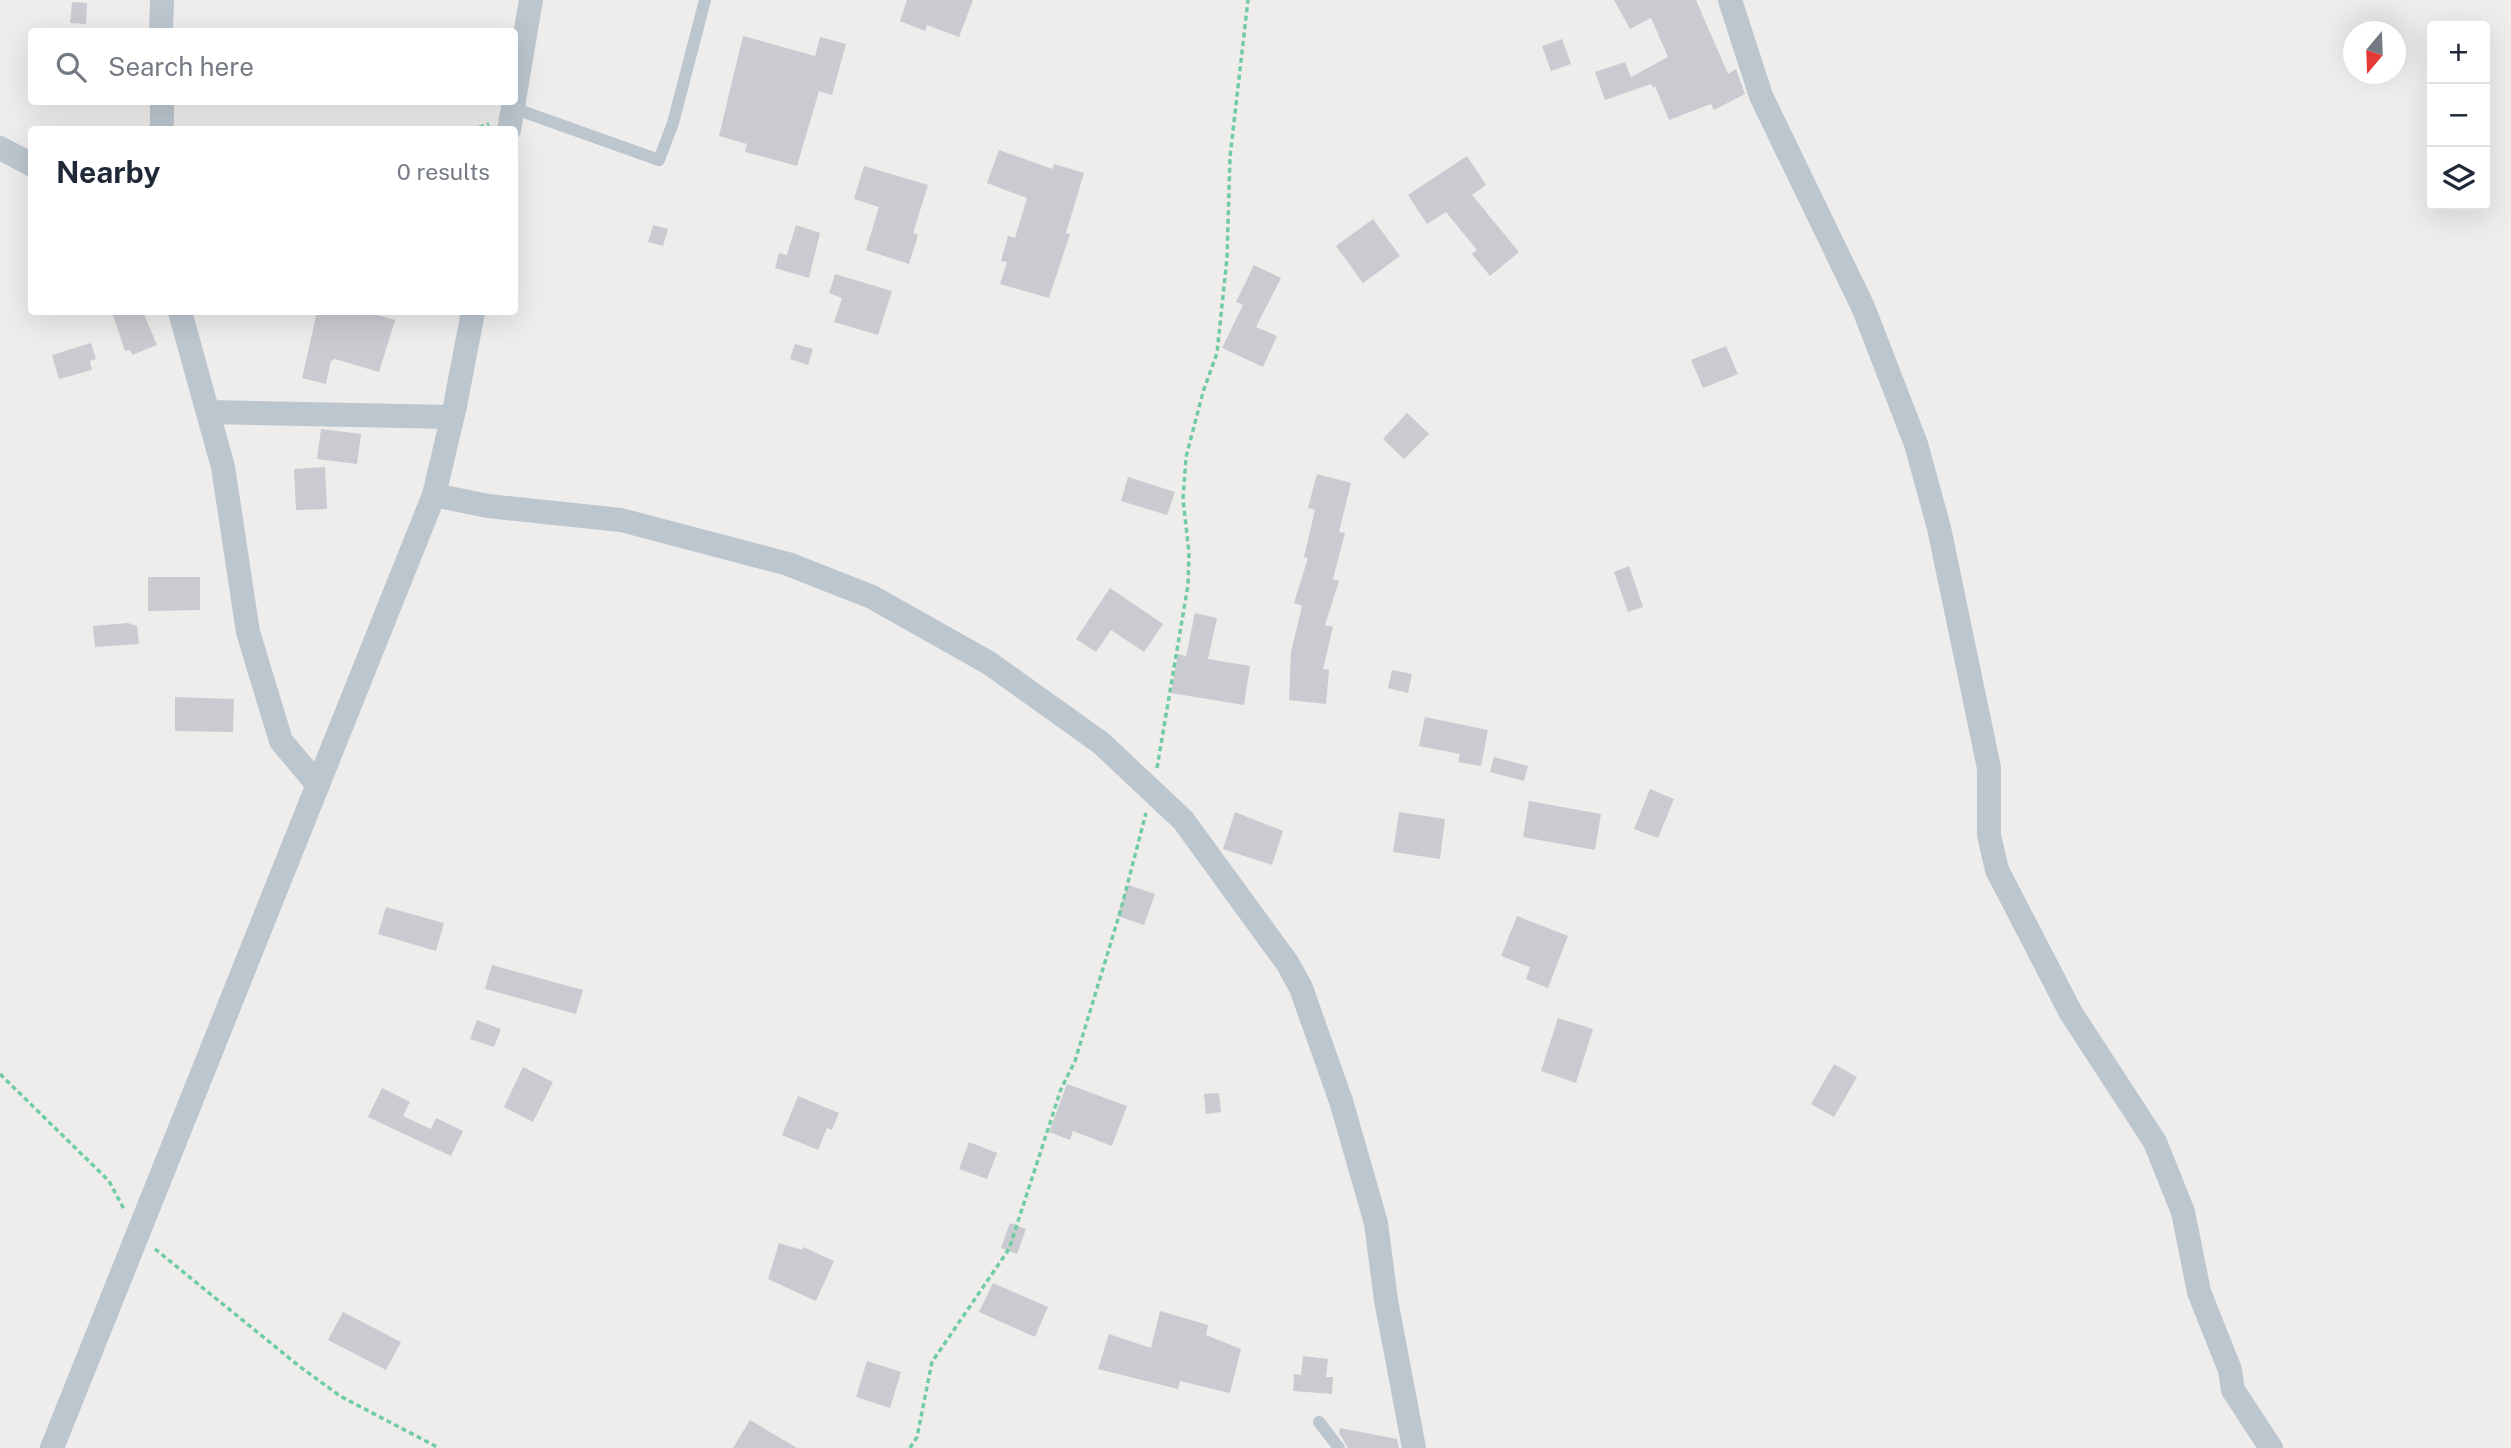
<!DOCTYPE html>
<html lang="en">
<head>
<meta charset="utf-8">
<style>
  body { margin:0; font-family:"Public Sans",sans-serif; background:#f2f2f3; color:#1f2937 }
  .controls { position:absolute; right:21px; top:21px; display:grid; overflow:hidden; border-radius:7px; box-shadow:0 7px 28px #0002 }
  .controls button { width:63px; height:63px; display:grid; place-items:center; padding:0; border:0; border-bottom:2px solid #e0e1e3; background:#fff; color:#1f2937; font:35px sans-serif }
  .compass { position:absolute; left:2343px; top:21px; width:63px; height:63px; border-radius:50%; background:#fff; box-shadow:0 7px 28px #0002; rotate:199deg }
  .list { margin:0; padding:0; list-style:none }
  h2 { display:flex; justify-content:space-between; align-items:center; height:91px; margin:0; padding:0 28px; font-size:30px }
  h2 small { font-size:23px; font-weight:400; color:#747a83 }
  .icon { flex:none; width:38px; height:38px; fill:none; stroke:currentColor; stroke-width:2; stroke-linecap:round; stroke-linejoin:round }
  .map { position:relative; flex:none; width:2511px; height:1448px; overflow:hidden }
  .search { position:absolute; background:#fff; box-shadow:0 7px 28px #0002; left:28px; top:28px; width:490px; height:77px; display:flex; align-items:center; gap:18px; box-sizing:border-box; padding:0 24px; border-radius:7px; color:#747a83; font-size:26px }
  .panel { position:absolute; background:#fff; box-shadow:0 7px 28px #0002; left:28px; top:126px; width:490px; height:189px; border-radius:7px }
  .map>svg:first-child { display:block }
  .building { fill:#c9cbd1 }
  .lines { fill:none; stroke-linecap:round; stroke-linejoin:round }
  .path { stroke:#70cda2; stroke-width:3.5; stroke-dasharray:5 3.5; stroke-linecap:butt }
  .lane { stroke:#bcc6cf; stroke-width:12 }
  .street { stroke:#bcc6cf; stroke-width:24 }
</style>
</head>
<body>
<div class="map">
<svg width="2511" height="1448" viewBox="0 0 2511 1448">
  <rect width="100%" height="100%" fill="#efecec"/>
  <g class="building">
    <polygon points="907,0 973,0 959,37 927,25 925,31 900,21"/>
    <polygon points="1614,0 1696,0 1728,74 1736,69 1745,94 1714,110 1711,104 1669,120 1655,86 1653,88 1651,84 1605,100 1595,72 1625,62 1631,77 1668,57 1651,18 1630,29"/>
    <polygon points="72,2 87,3 86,24 70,23"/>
    <polygon points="743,36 815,56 820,37 846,44 832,95 819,91 797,166 745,152 747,144 719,136"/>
    <polygon points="1562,39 1571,64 1551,71 1542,46"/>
    <polygon points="999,150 1052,169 1054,164 1084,173 1066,233 1070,234 1049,298 1000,284 1007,262 1001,261 1008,236 1015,238 1027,198 987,183"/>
    <polygon points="1467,156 1486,185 1472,195 1519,252 1490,276 1472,254 1477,250 1446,212 1427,224 1408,195"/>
    <polygon points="864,166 928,185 913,233 918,235 909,264 866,250 879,207 854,199"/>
    <polygon points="1373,219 1400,256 1363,283 1336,246"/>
    <polygon points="653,225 668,229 663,246 648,242"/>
    <polygon points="796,225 820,233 809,278 775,268 779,253 787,255"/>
    <polygon points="1254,265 1281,278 1256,327 1277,336 1263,367 1222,348 1243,305 1236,302"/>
    <polygon points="835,274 892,291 878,335 834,322 842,298 829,293"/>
    <polygon points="112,312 143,312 157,345 132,355 130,350 125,351"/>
    <polygon points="317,312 368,312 395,320 379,372 335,359 331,361 326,384 302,378"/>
    <polygon points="91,343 96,359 90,361 92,370 59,379 52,355"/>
    <polygon points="795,344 813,349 808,365 790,359"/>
    <polygon points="1726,346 1738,374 1703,388 1691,360"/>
    <polygon points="1407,413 1429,434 1404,459 1383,439"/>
    <polygon points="321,429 361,434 357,464 317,459"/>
    <polygon points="325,467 327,509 296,510 294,469"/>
    <polygon points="1317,474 1351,483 1339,532 1345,533 1333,579 1339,581 1325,625 1333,627 1323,669 1329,670 1326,704 1289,700 1291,652 1302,606 1294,603 1308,558 1304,557 1315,510 1308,508"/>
    <polygon points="1128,477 1175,492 1167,515 1121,501"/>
    <polygon points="1629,566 1643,607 1628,612 1614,572"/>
    <polygon points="148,577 200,577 200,610 148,611"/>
    <polygon points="1110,588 1163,624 1144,652 1111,630 1096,652 1076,639"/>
    <polygon points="1195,613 1217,618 1208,659 1250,666 1244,705 1171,693 1178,654 1186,656"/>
    <polygon points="128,623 137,626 139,644 95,647 93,626"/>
    <polygon points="1392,670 1412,674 1408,693 1388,688"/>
    <polygon points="175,697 234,699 233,732 175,731"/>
    <polygon points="1425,717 1488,730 1481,766 1458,762 1460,754 1419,746"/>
    <polygon points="1494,757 1528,766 1524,781 1490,772"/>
    <polygon points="1650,789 1674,799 1658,838 1634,829"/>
    <polygon points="1529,801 1601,814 1595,850 1523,837"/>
    <polygon points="1235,812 1283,831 1272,865 1223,849"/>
    <polygon points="1399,812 1445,819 1440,859 1393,852"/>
    <polygon points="1128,885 1155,894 1144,925 1117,916"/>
    <polygon points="386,907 444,923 436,951 378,934"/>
    <polygon points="1517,916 1568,936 1548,988 1526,979 1530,967 1501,956"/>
    <polygon points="492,965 583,990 576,1014 485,989"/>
    <polygon points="1558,1018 1593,1029 1576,1083 1541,1071"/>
    <polygon points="477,1020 501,1029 494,1047 470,1039"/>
    <polygon points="1834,1064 1857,1077 1834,1117 1811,1104"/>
    <polygon points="523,1067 553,1082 533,1122 504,1107"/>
    <polygon points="1067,1084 1127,1106 1112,1146 1073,1131 1070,1140 1049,1132"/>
    <polygon points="382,1088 410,1102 403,1116 431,1129 436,1118 463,1131 451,1156 368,1117"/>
    <polygon points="1219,1093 1221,1112 1206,1114 1204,1094"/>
    <polygon points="798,1096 839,1113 832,1130 827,1128 818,1150 782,1135"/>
    <polygon points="969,1142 997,1153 987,1179 959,1169"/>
    <polygon points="1010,1223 1026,1229 1017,1254 1001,1248"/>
    <polygon points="779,1243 802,1250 803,1247 834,1261 816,1301 768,1279"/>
    <polygon points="993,1283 1048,1307 1035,1337 979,1312"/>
    <polygon points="1160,1311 1208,1325 1206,1335 1241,1349 1230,1393 1180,1381 1178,1389 1098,1369 1109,1334 1151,1348"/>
    <polygon points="343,1312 401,1342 386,1370 328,1340"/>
    <polygon points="1303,1356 1328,1359 1326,1377 1333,1377 1332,1394 1293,1391 1294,1374 1301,1375"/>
    <polygon points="867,1361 901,1372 890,1408 856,1397"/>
    <polygon points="750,1420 797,1448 733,1448"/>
    <polygon points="1340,1428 1397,1439 1399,1448 1348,1448 1339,1433"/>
  </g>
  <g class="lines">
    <g class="path">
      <polyline points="471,130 489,124"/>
      <polyline points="1157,768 1188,585 1189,553 1183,499 1186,457 1203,392 1217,353 1227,258 1230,157 1248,0"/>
      <polyline points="0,1074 109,1181 125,1211"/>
      <polyline points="155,1249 299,1366 340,1396 439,1448"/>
      <polyline points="910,1448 917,1437 932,1362 1009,1249 1061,1089 1075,1061 1121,909 1146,813"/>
    </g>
    <g class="lane">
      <polyline points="513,108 659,160 673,123 705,0"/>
      <polyline points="1319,1422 1339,1448"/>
    </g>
    <g class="street">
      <polyline points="1730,0 1761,96 1863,307 1916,444 1939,528 1989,768 1989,835 1997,870 2071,1013 2155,1142 2183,1212 2199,1292 2230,1370 2233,1390 2271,1448"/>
      <polyline points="161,32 162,0"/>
      <polyline points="514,100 531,0"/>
      <polyline points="162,102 162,130"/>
      <polyline points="509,130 514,102"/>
      <polyline points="0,148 32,165"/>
      <polyline points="180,312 223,467 248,632 281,741 318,785"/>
      <polyline points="208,412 452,417"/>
      <polyline points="434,495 488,506 621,520 788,564 872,597 989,663 1101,743 1183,820 1288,964 1301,988 1341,1101 1376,1223 1386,1300 1414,1448"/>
      <polyline points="52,1448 434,495 455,406 473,312"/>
    </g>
  </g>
</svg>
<div class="controls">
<button>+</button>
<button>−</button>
<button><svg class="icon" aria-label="layers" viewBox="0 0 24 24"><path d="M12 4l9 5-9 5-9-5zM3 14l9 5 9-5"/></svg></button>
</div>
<svg class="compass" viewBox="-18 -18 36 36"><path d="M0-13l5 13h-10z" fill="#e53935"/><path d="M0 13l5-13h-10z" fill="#747a83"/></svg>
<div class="search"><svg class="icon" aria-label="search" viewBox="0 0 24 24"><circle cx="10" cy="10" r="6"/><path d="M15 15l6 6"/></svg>Search here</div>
<section class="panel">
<h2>Nearby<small>0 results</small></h2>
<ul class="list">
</ul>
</section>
</div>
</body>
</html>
